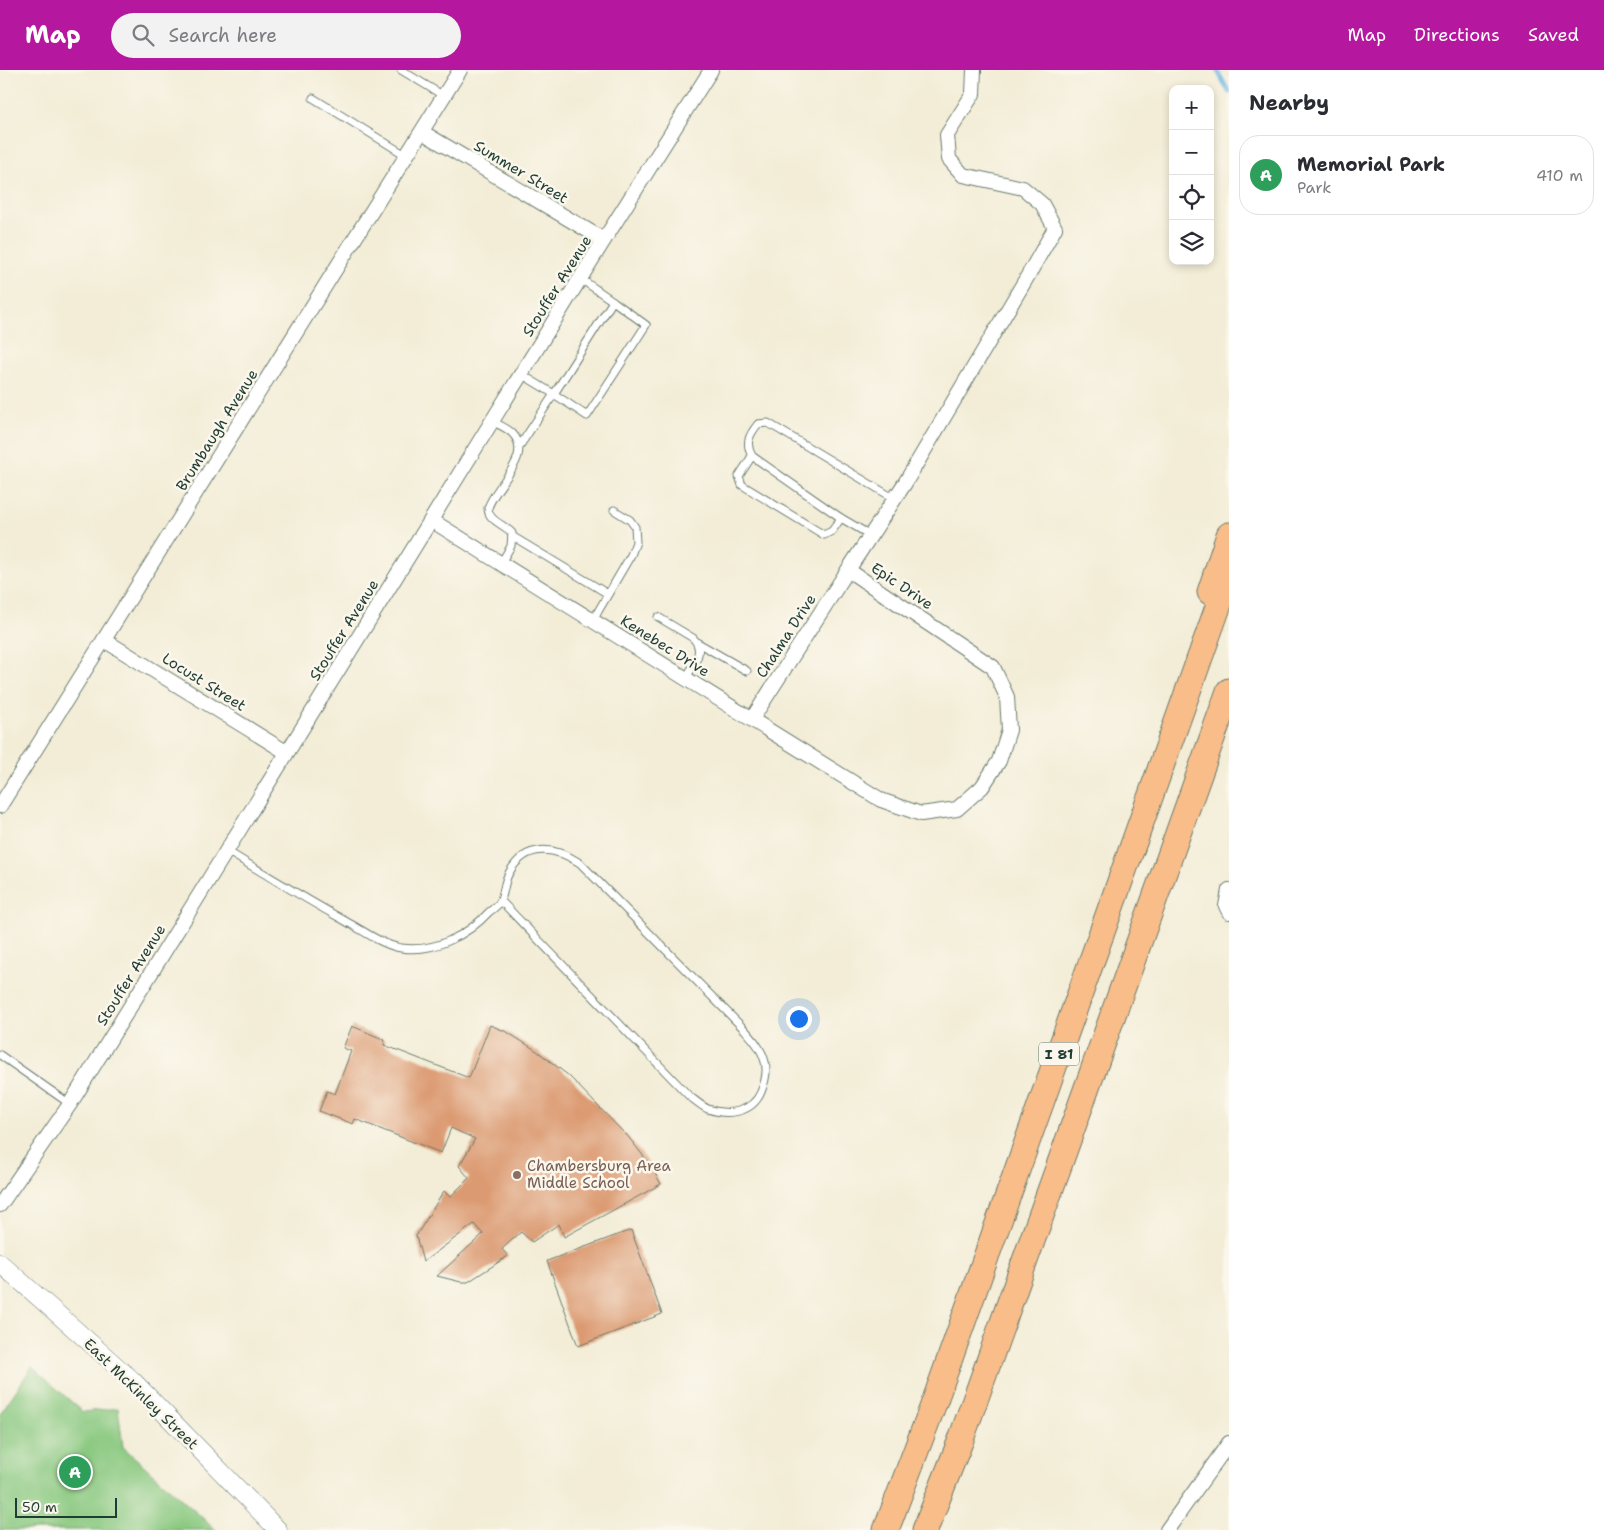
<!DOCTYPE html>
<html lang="en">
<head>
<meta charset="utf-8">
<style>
  body { margin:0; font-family:"Shantell Sans",sans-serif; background:#f2f2f3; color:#2b2b33 }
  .controls { position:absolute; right:15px; top:15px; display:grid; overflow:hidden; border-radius:10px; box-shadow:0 2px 8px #0003 }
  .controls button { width:45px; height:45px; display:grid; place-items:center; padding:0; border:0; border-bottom:1px solid #e1e1e2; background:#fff; color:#2b2b33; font:25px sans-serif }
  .scale { position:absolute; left:15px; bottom:12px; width:102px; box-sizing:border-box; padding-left:5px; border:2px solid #1f3d34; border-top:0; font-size:14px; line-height:18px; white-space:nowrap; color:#1f3d34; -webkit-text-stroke:4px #fbf7ec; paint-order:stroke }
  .you { position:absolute; left:798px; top:948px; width:18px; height:18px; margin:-12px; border:4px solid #fff; border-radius:50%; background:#1a73e8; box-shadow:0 0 0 8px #1a73e833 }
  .badge { display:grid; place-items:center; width:32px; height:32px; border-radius:50%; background:#b5179e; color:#fff; font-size:16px; font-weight:700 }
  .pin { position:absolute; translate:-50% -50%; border:2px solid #fff; box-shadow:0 1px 5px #0006 }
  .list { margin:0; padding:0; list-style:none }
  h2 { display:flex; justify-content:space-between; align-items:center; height:65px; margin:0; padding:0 20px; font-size:21px }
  h2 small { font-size:16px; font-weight:400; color:#7c7c81 }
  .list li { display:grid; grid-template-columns:32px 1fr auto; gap:15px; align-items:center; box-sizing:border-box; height:80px; margin:0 10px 10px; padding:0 10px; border:1px solid #e1e1e2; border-radius:20px }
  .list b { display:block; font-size:19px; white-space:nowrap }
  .list p { margin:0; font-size:16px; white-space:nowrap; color:#7c7c81 }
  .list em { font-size:16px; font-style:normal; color:#7c7c81 }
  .icon { flex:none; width:28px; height:28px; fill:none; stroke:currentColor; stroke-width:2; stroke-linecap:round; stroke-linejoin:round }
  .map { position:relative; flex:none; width:1229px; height:1460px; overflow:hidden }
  header { display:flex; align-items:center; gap:30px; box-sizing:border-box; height:70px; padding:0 25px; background:#b5179e; color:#fff }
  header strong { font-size:24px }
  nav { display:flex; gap:28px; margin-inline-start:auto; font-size:18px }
  .search { width:350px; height:45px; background:#f2f2f3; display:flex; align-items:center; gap:12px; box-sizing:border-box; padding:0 18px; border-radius:28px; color:#7c7c81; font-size:19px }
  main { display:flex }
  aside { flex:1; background:#fff }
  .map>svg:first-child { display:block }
  .green { fill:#88c87f; stroke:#54825a }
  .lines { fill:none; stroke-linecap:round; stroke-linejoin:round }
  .stream { stroke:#6cb6e4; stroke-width:4.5 }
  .building { fill:#db9a71 }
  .service-casing { stroke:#697b6d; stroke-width:9 }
  .minor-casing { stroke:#697b6d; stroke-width:16 }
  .tertiary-casing { stroke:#697b6d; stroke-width:19 }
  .motorway-casing { stroke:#697b6d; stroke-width:27 }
  .service { stroke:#fff; stroke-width:7 }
  .minor { stroke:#fff; stroke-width:14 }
  .tertiary { stroke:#fff; stroke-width:18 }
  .motorway { stroke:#f9bd89; stroke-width:25 }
  .education-dot { fill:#8d6e63; stroke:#fbf7ec; stroke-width:2 }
  .labels { text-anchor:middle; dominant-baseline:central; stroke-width:5; stroke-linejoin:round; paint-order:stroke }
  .shield { fill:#fbf7ec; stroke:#61756b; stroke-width:1 }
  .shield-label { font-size:14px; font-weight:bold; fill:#1f3d34 }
  .street-label { font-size:15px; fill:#1f3d34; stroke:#fbf7ec }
  .education-label { font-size:15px; fill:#785e54; stroke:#fbf7ec; text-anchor:start }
</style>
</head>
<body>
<header>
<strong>Map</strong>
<div class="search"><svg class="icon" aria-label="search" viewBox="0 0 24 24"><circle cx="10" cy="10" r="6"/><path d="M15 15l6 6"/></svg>Search here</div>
<nav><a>Map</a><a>Directions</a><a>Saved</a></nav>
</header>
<main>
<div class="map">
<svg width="1229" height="1460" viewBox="0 0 1229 1460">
  <rect width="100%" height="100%" fill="#fbf7ec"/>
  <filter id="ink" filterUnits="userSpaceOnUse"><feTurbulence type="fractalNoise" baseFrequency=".02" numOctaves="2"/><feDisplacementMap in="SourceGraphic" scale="10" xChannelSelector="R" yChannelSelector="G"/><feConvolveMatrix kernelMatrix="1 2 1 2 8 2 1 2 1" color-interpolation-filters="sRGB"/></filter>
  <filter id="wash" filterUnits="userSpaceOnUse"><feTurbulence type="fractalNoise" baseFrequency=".0096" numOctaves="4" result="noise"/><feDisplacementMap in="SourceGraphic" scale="20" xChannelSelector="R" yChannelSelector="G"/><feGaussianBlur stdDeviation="1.12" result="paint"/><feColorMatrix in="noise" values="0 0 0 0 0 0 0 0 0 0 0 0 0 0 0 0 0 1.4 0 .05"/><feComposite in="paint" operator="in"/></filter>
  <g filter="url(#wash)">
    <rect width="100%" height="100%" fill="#f3edd7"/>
    <polygon class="green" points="32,1297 83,1342 118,1338 123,1377 216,1460 0,1460 0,1344"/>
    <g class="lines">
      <polyline class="stream" points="1217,0 1229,22"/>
    </g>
    <g id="blocks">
      <g class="building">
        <polygon points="490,955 507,962 537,981 569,1006 625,1064 626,1064 649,1093 661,1114 564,1167 559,1154 532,1172 521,1162 502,1179 508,1186 468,1212 461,1212 437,1206 483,1164 474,1154 423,1192 416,1166 444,1121 450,1127 469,1108 459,1096 475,1069 451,1058 441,1083 355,1049 353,1054 319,1041 327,1021 335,1024 351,981 343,978 352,956 385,970 384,975 469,1008"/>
        <polygon points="631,1160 662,1244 578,1276 547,1191"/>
      </g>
    </g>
  </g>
  <g filter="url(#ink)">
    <use href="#blocks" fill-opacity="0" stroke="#697b6d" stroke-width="1"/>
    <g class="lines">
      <defs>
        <g id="service">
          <polyline points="401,0 444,26"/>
          <polyline points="313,28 407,86"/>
          <polyline points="521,304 554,324 613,231 581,209"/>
          <path d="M 492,351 C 499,355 507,358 512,363 C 535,386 494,416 488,438 C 488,451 504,454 512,463 L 511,476 L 501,493"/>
          <polyline points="519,377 554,324 587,346 646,255 613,231"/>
          <polyline points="752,386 739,406 742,415 824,465 832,461 841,448"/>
          <path d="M 870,465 L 841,448 L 752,386 C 745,373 749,365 758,354 L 768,353 L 895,429"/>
          <polyline points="512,466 608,524"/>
          <path d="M 658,547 L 693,568 C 706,581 693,595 686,608"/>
          <polyline points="593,550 631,485 636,472 635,457 630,450 614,440"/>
          <polyline points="698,573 747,601"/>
          <path d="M 227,781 C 266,805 306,829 347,852 C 364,861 382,875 401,878 C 434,883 468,865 489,842 C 493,839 498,835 500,832 C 504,825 504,811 509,803 C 526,772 555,777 580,793 L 745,960 C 753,969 762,979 765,992 C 768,1002 765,1012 761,1022 C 752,1043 728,1046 708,1039 C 701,1036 695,1030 689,1026 L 501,831"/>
          <polyline points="0,985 70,1034"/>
        </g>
        <g id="minor">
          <polyline points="422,62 604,170"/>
          <polyline points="431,450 881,730 921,744 957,739 982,717 999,691 1009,660 1007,627 993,597 848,500 905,413 1026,209 1055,158 1042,134 1023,118 963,105 949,89 947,65 973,24 974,0"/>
          <polyline points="104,570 286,682"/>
          <polyline points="752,649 848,500"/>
          <polyline points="0,736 460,0"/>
          <polyline points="1229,820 1226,836 1229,842"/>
          <polyline points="0,1135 70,1034 604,170 711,0"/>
          <polyline points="1167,1460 1229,1373"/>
        </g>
        <polyline id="tertiary" points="0,1193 132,1310 278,1460"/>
        <g id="motorway">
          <polyline points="1210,522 1229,465"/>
          <polyline points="886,1460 934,1333 1229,506"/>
          <polyline points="925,1460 960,1372 1229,621"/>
        </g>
      </defs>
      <use href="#service" class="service-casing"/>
      <use href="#minor" class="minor-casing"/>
      <use href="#tertiary" class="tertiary-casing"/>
      <use href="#motorway" class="motorway-casing"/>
      <use href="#service" class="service"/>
      <use href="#minor" class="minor"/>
      <use href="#tertiary" class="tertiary"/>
      <use href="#motorway" class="motorway"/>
    </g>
  </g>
  <circle class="education-dot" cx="517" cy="1105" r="5"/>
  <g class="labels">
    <rect class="shield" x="1039" y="972.5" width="40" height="23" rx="4"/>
    <g class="shield-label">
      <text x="1059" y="984">I 81</text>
    </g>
    <g class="street-label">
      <text transform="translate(521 102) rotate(31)">Summer Street</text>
      <text transform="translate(557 216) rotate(-58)">Stouffer Avenue</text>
      <text transform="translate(217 360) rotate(-58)">Brumbaugh Avenue</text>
      <text transform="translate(902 516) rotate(34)">Epic Drive</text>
      <text transform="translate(344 560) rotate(-58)">Stouffer Avenue</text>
      <text transform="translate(786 566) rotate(-57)">Chalma Drive</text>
      <text transform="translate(665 576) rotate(32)">Kenebec Drive</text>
      <text transform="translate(204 612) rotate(32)">Locust Street</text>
      <text transform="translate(131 905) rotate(-58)">Stouffer Avenue</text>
      <text transform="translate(141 1324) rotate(44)">East McKinley Street</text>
    </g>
    <g class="education-label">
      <text x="527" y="1096">Chambersburg Area<tspan x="527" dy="17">Middle School</tspan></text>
    </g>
  </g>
</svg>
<div class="controls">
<button>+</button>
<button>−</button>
<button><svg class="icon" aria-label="locate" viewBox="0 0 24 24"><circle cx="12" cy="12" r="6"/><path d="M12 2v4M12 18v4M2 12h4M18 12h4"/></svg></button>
<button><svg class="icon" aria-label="layers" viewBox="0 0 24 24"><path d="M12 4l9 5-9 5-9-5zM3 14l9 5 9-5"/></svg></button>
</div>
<div class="scale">50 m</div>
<div class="you"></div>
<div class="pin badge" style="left:75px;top:1402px;background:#2e9e5b">A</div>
</div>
<aside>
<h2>Nearby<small></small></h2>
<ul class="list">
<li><span class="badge" style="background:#2e9e5b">A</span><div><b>Memorial Park</b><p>Park</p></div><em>410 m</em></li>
</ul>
</aside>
</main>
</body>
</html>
